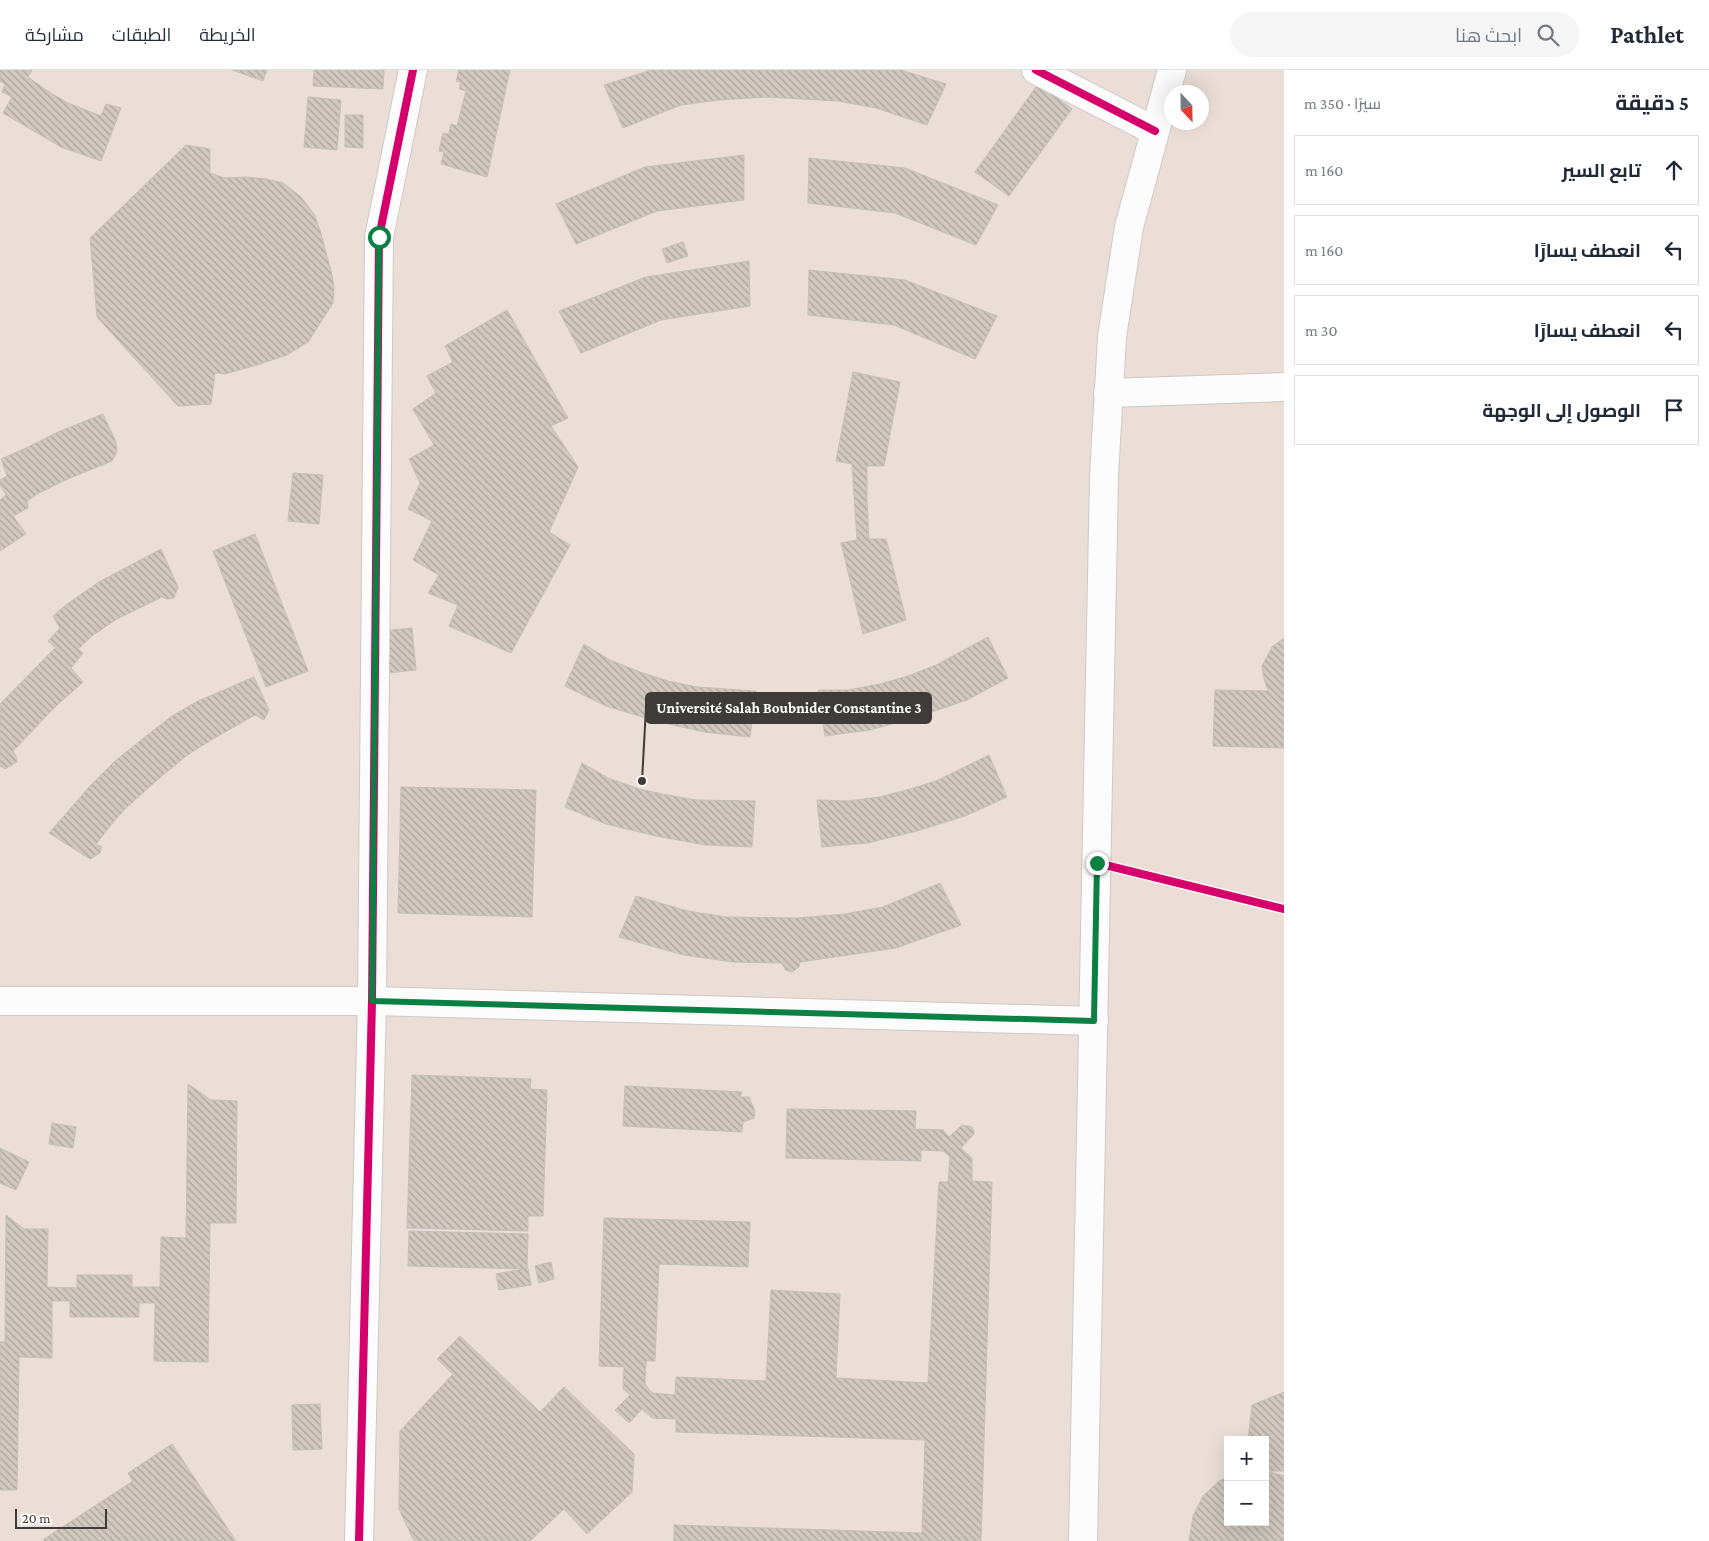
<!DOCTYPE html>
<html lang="ar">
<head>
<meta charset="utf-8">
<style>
  body { margin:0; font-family:"Crimson Pro",Cairo,serif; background:#f6f6f7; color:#1f2937; direction:rtl }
  .controls { position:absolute; right:15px; bottom:15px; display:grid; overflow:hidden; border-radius:0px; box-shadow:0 5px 20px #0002 }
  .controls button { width:45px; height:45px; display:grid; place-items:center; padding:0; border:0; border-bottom:1px solid #e0e1e3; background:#fff; color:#1f2937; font:25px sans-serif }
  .compass { position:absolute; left:1164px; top:15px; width:45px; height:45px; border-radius:50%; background:#fff; box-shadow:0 5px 20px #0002; rotate:158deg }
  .scale { position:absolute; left:15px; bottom:12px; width:92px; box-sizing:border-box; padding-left:5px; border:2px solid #3f3b38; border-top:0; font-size:14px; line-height:18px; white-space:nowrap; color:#3f3b38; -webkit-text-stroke:4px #fffaf7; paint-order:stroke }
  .stop { position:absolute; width:15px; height:15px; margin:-11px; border:4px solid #0b8043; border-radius:50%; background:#fff }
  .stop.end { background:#0b8043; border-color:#fff; box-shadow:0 1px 5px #0008 }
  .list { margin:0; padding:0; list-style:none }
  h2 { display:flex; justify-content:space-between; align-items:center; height:65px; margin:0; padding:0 20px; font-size:21px }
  h2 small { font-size:16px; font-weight:400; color:#747a83 }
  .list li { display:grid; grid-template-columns:32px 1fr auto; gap:15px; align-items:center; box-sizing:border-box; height:70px; margin:0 10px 10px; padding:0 10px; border:1px solid #e0e1e3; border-radius:0px }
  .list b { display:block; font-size:19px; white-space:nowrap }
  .list em { font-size:16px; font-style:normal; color:#747a83 }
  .icon { flex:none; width:28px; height:28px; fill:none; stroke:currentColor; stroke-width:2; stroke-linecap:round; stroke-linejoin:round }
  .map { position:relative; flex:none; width:1284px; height:1471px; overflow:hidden; direction:ltr }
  header { display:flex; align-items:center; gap:30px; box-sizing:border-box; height:70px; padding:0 25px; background:#fff; border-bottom:1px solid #e0e1e3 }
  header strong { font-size:24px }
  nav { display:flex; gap:28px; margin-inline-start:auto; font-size:18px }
  .search { width:350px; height:45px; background:#f6f6f7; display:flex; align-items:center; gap:12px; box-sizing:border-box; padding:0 18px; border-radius:28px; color:#747a83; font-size:19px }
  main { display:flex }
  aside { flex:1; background:#fff }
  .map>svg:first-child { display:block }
  .built { fill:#eaded6; fill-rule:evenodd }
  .building { fill:url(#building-back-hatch); stroke:#c3bfbb }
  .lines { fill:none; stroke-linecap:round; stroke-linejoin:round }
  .minor-casing { stroke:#cec9c6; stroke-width:30 }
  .minor { stroke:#fdfcfc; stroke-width:28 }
  .cycleway-casing { stroke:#fffaf7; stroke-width:11 }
  .cycleway { stroke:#d6006c; stroke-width:8 }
  .route { stroke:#0b8043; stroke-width:6 }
  .leader { fill:none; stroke:#3f3b38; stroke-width:2 }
  .callout-dot { fill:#3f3b38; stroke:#fffaf7; stroke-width:2 }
  .callout { fill:#3f3b38; stroke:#3f3b38; stroke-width:2 }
  .callout-label { font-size:15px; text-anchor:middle; font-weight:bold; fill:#fff }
</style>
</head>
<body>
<header>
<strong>Pathlet</strong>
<div class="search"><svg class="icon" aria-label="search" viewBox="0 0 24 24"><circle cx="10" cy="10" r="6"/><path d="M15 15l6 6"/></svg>ابحث هنا</div>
<nav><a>الخريطة</a><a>الطبقات</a><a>مشاركة</a></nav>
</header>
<main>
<aside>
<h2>5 دقيقة<small>سيرًا · 350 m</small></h2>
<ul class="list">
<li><svg class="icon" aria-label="ahead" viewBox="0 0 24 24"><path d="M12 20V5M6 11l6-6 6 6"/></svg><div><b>تابع السير</b></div><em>160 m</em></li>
<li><svg class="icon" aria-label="left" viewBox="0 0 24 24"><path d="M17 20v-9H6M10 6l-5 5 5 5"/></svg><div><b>انعطف يسارًا</b></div><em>160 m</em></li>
<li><svg class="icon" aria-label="left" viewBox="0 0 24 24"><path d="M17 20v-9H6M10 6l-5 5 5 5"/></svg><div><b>انعطف يسارًا</b></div><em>30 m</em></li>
<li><svg class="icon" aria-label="arrive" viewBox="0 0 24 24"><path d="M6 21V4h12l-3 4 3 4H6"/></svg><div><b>الوصول إلى الوجهة</b></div></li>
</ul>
</aside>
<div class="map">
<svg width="1284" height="1471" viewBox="0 0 1284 1471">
  <defs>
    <pattern id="building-back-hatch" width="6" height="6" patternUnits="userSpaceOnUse" patternTransform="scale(1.25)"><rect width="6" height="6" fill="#d1c9bf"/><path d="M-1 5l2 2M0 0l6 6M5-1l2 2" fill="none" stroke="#aba49c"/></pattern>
  </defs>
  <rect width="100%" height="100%" fill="#f2ece8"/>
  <path class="built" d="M 0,0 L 1284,0 L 1284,1471 L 0,1471 ZM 1172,22 L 1202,22 L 1202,52 L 1172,52 ZM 1228,1370 L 1265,1370 L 1265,1452 L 1228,1452 Z"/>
  <g class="building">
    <polygon points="0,0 32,0 28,7 49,22 68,33 101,46 106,34 121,38 101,91 61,77 3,43 12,27 2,22 5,14 0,11"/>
    <polygon points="232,0 267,0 263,11"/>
    <polygon points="314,0 384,0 383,19 313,16"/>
    <polygon points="459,0 510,0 487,107 441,94 444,82 439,81 443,63 449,64 451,54 457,56 466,21 459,19 461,12 456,11"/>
    <polygon points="651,0 901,0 946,14 927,55 876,38 838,31 767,27 719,30 681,35 623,58 604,15"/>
    <polygon points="1038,14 1072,39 1009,126 975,102"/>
    <polygon points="308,27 341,30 337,80 304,77"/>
    <polygon points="345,45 363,45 363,78 345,77"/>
    <polygon points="186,75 210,79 210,103 225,108 246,107 266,109 283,113 301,127 314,144 320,160 331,201 334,217 333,233 308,272 287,285 257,295 225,304 215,303 211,334 178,336 97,247 90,168"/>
    <polygon points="744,85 744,130 657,141 576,174 556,134 645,97"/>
    <polygon points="809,88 905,98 998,135 976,175 895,143 808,133"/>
    <polygon points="683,172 688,186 667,193 662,179"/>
    <polygon points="749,191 750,236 661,250 581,283 559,241 646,207"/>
    <polygon points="809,200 905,210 997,246 975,289 894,255 808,245"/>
    <polygon points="507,240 568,348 551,356 578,397 549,462 570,475 511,583 449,556 458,535 428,523 439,505 413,490 432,451 408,439 420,413 409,389 434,375 413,339 436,323 427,306 453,292 445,276"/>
    <polygon points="853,302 900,312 884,396 867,396 867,431 869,469 886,469 906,550 863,564 841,473 857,470 852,394 836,391"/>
    <polygon points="103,344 116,372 117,382 112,391 63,411 39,423 27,431 28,438 13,446 26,464 0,481 0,430 6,425 0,415 0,410 7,406 1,389 26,378 58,362"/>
    <polygon points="293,403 323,405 319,454 288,451"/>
    <polygon points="255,464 308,601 266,617 213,481"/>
    <polygon points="161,479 178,517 174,528 167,529 162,527 115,550 92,566 78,579 83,583 71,598 83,612 56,636 13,681 16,686 17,692 5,699 0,696 0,634 55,578 48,571 60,558 53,546 67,534 99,512"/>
    <polygon points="412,558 416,600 388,603 382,561"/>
    <polygon points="988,567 1008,608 967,630 920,646 870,660 825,666 818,620 848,620 880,614 908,606 936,595"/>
    <polygon points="1284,568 1284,678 1213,676 1215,620 1268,621 1264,609 1262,596 1272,577"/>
    <polygon points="584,574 610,590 640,602 668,611 697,617 756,621 750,667 704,662 656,651 606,636 565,616"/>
    <polygon points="254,607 269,640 264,650 255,645 211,670 189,684 164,704 126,738 115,750 96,774 102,777 100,783 90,789 49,763 90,716 115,691 145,667 172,646 198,631"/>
    <polygon points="989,685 1007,727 965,746 917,761 867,773 822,777 817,730 848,731 879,727 907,720 936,711"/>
    <polygon points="582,693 608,708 639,719 667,725 696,730 755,731 752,777 706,775 656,766 606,754 565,737"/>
    <polygon points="401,717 536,720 532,847 398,843"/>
    <polygon points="940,813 961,855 896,878 800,892 799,897 792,902 786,900 781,893 733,892 684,885 619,867 636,826 688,841 726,847 797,848 845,844 883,837"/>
    <polygon points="412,1005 531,1009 530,1019 547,1020 543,1146 528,1146 528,1161 407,1158"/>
    <polygon points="188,1014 211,1030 237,1031 236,1153 210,1153 208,1292 154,1291 155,1233 139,1233 139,1247 70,1247 70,1231 52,1231 52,1288 19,1287 17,1420 0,1420 0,1272 5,1272 6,1145 24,1159 48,1159 47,1217 77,1218 77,1205 132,1205 132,1217 160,1217 161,1167 186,1168"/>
    <polygon points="625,1016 742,1022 740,1027 749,1027 755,1041 754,1048 743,1052 742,1062 623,1056"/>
    <polygon points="787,1039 916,1041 915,1059 943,1060 949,1067 962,1055 972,1057 974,1061 974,1064 961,1078 972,1088 972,1111 992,1112 981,1471 674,1471 674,1455 922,1463 925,1370 676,1362 676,1349 652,1348 642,1339 629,1353 615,1340 630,1325 623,1319 624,1297 599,1296 604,1148 750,1152 748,1197 659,1194 655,1291 646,1291 645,1314 652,1323 675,1325 676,1307 766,1311 771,1220 840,1224 836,1308 928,1313 939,1112 948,1112 950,1087 943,1081 921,1080 921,1091 786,1088"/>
    <polygon points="52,1053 76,1057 73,1078 49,1074"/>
    <polygon points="0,1078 29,1092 16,1120 0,1113"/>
    <polygon points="409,1161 528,1164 527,1199 408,1196"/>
    <polygon points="551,1192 554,1209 539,1213 535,1196"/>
    <polygon points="528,1198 531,1215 499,1220 496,1204"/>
    <polygon points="460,1266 540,1342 564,1317 634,1384 632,1422 587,1464 564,1439 530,1471 414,1471 399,1439 400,1361 453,1304 437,1289"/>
    <polygon points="1284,1322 1284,1401 1265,1401 1265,1370 1248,1370 1252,1335"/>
    <polygon points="320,1334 322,1379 293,1380 292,1335"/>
    <polygon points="172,1374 236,1471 44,1471 44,1469 133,1411 128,1403"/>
    <polygon points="1265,1401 1284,1406 1284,1471 1189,1471 1193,1446 1203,1426 1219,1411 1228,1407 1228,1452 1265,1452"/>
  </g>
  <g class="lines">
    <defs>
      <g id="minor">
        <polyline points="1036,0 1155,61"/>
        <polyline points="1108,323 1284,317"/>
        <polyline points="0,931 372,931 1094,951"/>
        <polyline points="359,1471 372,931 379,167 413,0"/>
        <polyline points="1083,1471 1104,406 1112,267 1129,157 1172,0"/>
      </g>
    </defs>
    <use href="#minor" class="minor-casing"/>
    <use href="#minor" class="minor"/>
    <defs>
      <g id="cycleway">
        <polyline points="1036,0 1155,61"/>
        <polyline points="1097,793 1284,839"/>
        <polyline points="359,1471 372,931 379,167 413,0"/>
      </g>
    </defs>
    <use href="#cycleway" class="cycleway-casing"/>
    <use href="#cycleway" class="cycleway"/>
  </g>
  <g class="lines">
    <polyline class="route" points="379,167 372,931 1094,951 1097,793"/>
  </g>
  <path class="leader" d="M642 711L646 638"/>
  <circle class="callout-dot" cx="642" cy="711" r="5"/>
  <rect class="callout" x="646" y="623" width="285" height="30" rx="5"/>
  <g class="callout-label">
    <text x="789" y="643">Université Salah Boubnider Constantine 3</text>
  </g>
</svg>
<div class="controls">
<button>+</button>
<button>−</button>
</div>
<svg class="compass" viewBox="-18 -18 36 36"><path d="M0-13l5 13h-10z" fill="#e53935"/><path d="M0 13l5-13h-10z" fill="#747a83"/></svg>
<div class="scale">20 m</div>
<div class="stop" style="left:379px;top:167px"></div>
<div class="stop end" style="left:1097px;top:793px"></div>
</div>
</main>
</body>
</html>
